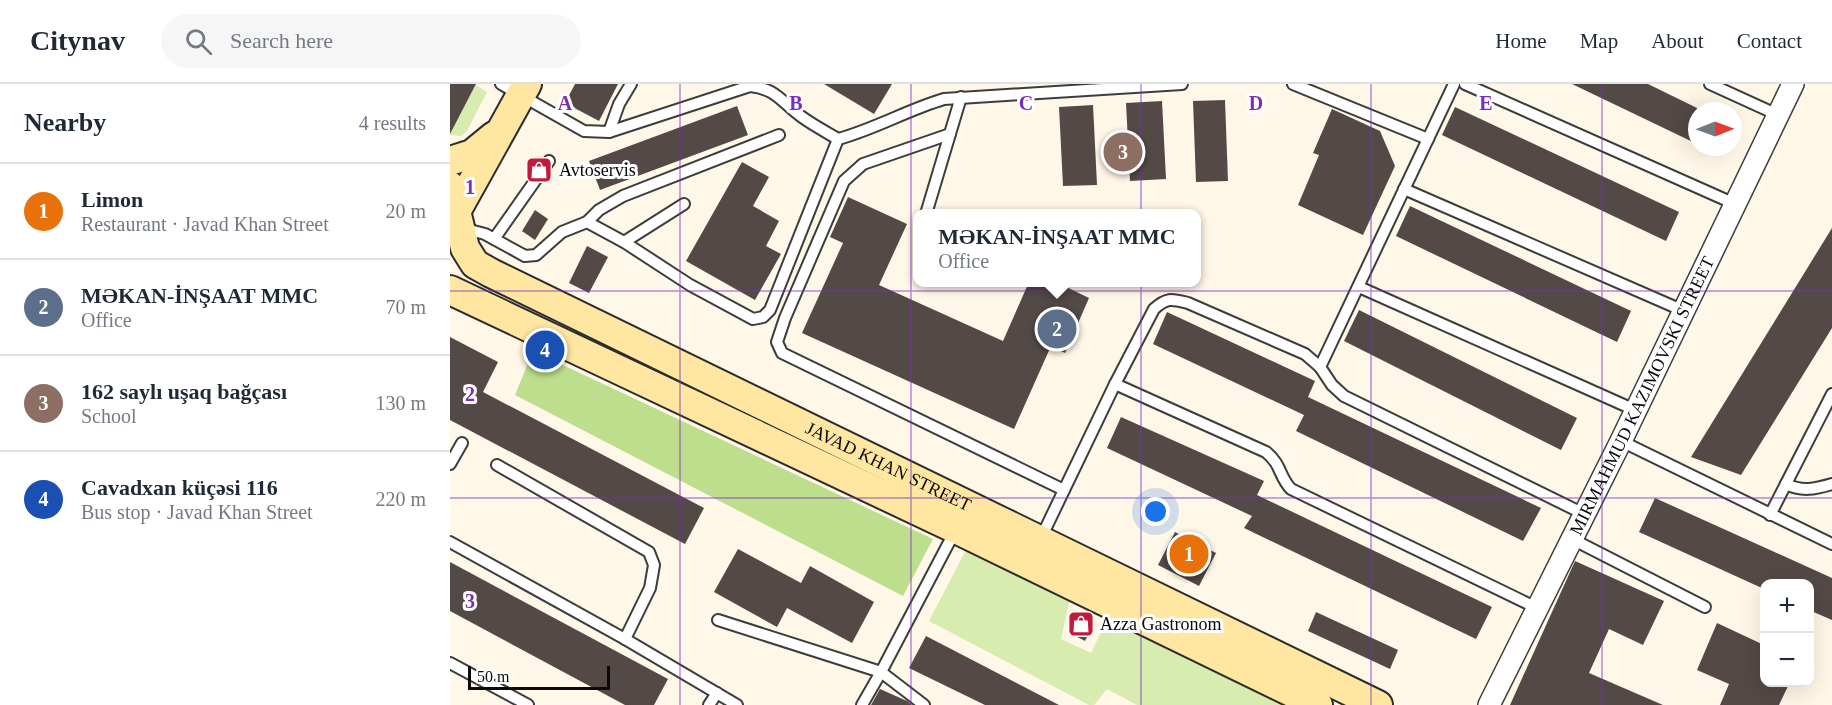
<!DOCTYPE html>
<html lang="en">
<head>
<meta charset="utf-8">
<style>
  body { margin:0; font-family:"Times New Roman",serif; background:#f6f6f7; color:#1f2937 }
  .controls { position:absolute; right:18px; bottom:18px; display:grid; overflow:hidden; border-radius:12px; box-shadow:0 6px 24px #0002 }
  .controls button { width:54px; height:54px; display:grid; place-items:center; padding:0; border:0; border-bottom:2px solid #e0e1e3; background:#fff; color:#1f2937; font:30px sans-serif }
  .compass { position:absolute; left:1238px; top:18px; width:54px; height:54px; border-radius:50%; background:#fff; box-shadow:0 6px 24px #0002; rotate:89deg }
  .scale { position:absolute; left:18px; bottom:15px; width:142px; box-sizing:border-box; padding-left:6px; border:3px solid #0a0a0a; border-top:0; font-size:16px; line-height:21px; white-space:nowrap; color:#0a0a0a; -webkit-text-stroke:4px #fff; paint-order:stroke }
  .you { position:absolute; left:706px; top:428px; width:21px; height:21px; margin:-15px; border:4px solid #fff; border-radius:50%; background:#1a73e8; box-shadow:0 0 0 9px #1a73e833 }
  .badge { display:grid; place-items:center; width:39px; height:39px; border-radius:50%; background:#c3193a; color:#fff; font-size:20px; font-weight:700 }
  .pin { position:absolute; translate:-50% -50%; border:3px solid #fff; box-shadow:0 2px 6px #0006 }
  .popup { position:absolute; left:463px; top:125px; width:288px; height:78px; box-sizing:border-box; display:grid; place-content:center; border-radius:12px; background:#fff; filter:drop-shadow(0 2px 4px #0005); font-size:20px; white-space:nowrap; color:#747a83 }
  .popup b { font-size:22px; color:#1f2937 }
  .popup::after { content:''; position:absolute; left:50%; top:100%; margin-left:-12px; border:12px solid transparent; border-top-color:#fff }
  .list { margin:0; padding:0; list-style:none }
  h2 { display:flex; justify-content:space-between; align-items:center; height:78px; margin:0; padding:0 24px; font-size:26px }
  h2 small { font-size:20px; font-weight:400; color:#747a83 }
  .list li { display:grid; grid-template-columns:39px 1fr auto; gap:18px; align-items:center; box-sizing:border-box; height:96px; padding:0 24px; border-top:2px solid #e0e1e3 }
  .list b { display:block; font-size:22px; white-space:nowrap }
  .list p { margin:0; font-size:20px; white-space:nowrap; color:#747a83 }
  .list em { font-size:20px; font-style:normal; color:#747a83 }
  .icon { flex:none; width:33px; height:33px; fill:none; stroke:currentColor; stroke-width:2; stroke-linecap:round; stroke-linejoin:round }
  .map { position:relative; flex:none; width:1382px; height:621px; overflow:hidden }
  header { display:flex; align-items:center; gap:36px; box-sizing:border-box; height:84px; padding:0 30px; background:#fff; border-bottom:2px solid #e0e1e3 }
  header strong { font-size:28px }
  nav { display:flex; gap:33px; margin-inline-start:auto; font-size:21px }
  .search { width:420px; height:54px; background:#f6f6f7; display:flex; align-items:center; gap:15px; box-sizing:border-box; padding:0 21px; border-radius:33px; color:#747a83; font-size:22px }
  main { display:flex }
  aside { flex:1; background:#fff }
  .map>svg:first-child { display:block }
  .green { fill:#d7ecae }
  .forest { fill:#bdde8d }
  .building { fill:#534946 }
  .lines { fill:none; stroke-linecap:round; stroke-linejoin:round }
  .lane-casing { stroke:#3d3d3d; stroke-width:14 }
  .street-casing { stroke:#3d3d3d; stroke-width:24 }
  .secondary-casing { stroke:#2c2c2c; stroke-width:32 }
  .lane { stroke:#fff; stroke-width:10 }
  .street { stroke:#fff; stroke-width:21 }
  .secondary { stroke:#ffe7a2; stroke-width:28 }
  .grid { fill:none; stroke:#7b2cbf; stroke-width:1.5; stroke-opacity:0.55 }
  .labels { text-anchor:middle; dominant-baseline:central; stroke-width:6; stroke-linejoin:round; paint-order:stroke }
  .poi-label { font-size:18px; fill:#0a0a0a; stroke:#fff; text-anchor:start }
  .street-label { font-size:18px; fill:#0a0a0a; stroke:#fff }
  .grid-label { font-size:20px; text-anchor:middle; font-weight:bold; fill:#7b2cbf; stroke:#fff; stroke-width:6; stroke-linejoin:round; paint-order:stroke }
</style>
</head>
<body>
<header>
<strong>Citynav</strong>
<div class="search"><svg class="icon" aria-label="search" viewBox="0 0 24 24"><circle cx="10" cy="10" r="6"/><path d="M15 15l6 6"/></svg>Search here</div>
<nav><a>Home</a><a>Map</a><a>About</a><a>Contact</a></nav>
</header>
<main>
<aside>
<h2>Nearby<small>4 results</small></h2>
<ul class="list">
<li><span class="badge" style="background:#e8710a">1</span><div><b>Limon</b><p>Restaurant · Javad Khan Street</p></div><em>20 m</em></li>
<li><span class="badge" style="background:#5c6f8a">2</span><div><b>MƏKAN-İNŞAAT MMC</b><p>Office</p></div><em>70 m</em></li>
<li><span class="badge" style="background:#8d6e63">3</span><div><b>162 saylı uşaq bağçası</b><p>School</p></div><em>130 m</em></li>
<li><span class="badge" style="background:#1a4fb4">4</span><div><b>Cavadxan küçəsi 116</b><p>Bus stop · Javad Khan Street</p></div><em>220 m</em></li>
</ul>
</aside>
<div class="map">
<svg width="1382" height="621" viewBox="0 0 1382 621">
  <rect width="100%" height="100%" fill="#fff7e7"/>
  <g class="green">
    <polygon points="26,1 37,8 17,47 11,52 0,51 0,30 8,34"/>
    <polygon points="517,464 620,515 611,555 641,569 659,531 844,621 687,621 657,605 644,621 639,621 479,537"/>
  </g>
  <polygon class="forest" points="83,267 483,455 453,512 65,311"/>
  <g class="building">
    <polygon points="0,0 26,0 0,50"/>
    <polygon points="125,0 168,0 149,37 115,19"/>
    <polygon points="374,0 442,0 424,30"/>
    <polygon points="1122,0 1198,0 1247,24 1247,60"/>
    <polygon points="775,16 778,97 746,98 743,17"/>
    <polygon points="712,17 716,95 680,97 676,19"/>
    <polygon points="643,21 647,101 613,102 609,23"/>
    <polygon points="287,22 298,51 150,106 139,77"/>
    <polygon points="1005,23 1229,128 1216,157 992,51"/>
    <polygon points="882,25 930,47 945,82 913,151 848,121 869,71 863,69"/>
    <polygon points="292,78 319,93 303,122 329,137 316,162 331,170 305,216 236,177"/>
    <polygon points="398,113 457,140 429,201 553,257 579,198 606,198 639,214 615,269 601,262 564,345 352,249 393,159 380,153"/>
    <polygon points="960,122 1181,227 1167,258 946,152"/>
    <polygon points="85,126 98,135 85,156 72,147"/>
    <polygon points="1382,144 1382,244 1291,391 1241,373"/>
    <polygon points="137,162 158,173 139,209 119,199"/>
    <polygon points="909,226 1127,334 1111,366 894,257"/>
    <polygon points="717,228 865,297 858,313 1091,424 1073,457 846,347 854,331 703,260"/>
    <polygon points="0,253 48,278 33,308 254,424 235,460 0,336"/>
    <polygon points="671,333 814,397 807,411 1042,523 1026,555 794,444 802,432 657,364"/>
    <polygon points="1205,414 1382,494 1382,536 1359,526 1359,500 1314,500 1314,505 1189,448"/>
    <polygon points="725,448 766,469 749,502 708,481"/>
    <polygon points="288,465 351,499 360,482 424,518 402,559 337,524 327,543 264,508"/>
    <polygon points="1125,477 1214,517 1193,561 1159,545 1139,589 1213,621 1060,621"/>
    <polygon points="0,478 218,595 204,621 175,621 0,527"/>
    <polygon points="627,528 644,537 635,557 618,548"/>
    <polygon points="866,528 948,566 940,585 858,547"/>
    <polygon points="1267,539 1314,561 1314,598 1340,598 1329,621 1270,621 1279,600 1247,586"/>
    <polygon points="476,552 609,621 535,621 459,584"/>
    <polygon points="430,605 457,617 462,621 421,621"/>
  </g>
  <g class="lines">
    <defs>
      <g id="lane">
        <path d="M 51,0 L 134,47 L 159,48 L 300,2 C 327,5 331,18 352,33 C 363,41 376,48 388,55 C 425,45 457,26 494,15 L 732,0"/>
        <polyline points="843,0 978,55"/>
        <polyline points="1015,0 1285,120"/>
        <polyline points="1260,0 1328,31"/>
        <polyline points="159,48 169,20 181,0"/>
        <polyline points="500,50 413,80 394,97 335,234 327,258 332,269 614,406"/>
        <polyline points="954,105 1234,227"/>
        <polyline points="476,130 511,13"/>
        <polyline points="137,138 149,126 173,112 329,51"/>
        <polyline points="12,144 35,150 75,172 86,171 112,148 137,138 174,158 240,201 303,235 313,233 320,226 388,55"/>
        <polyline points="44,155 99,77"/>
        <polyline points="174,158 234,120"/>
        <polyline points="909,203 1185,326"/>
        <polyline points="870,283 882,301 894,312 1134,430"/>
        <path d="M 665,300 L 704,225 C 717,213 722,215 738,219 L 855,270 L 870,283 L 1004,0"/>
        <polyline points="1171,357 1382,460"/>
        <polyline points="0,380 12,359"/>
        <polyline points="47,381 199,468 204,481 200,504 175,555"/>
        <path d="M 1336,400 C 1352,408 1365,405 1382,400"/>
        <polyline points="1320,431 1382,310"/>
        <polyline points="1122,455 1255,523"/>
        <path d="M 590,456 L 665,300 L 816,368 C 832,381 829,393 841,405 L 1087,524"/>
        <polyline points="0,458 175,555 287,621"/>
        <polyline points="268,536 431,588 412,621"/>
        <polyline points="0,579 78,621"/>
        <polyline points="259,621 267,609"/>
        <polyline points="474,621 431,588 506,445"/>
      </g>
      <g id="street">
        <path id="s1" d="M 1039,621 L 1171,357 L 1343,0"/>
      </g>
      <g id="secondary">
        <polyline points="0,77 22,70 44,52"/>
        <path id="s2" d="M 0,102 L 15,164 L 25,180 L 41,189 L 928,621"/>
        <polyline points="2,135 77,0"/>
        <polyline points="0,206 506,445 868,621"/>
      </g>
    </defs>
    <use href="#lane" class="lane-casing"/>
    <use href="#street" class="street-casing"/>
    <use href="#secondary" class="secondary-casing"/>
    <use href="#lane" class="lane"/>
    <use href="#street" class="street"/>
    <use href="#secondary" class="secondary"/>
  </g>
  <path class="grid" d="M 230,0 L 230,621M 461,0 L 461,621M 691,0 L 691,621M 921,0 L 921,621M 1152,0 L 1152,621M 0,207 L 1382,207M 0,414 L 1382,414"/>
  <defs>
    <symbol id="shop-square" viewBox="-11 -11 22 22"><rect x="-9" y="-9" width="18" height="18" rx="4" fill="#c3193a" stroke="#fff"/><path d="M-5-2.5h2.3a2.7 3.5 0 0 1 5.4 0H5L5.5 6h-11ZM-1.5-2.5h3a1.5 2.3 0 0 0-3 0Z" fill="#fff"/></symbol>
  </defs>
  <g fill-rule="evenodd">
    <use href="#shop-square" x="74" y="71" width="30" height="30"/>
    <use href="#shop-square" x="616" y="525" width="30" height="30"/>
  </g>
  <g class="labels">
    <g class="poi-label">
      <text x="109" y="86">Avtoservis</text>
      <text x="650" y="540">Azza Gastronom</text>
    </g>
    <g class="street-label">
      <text stroke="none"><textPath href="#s1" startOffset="345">MIRMAHMUD KAZIMOVSKI STREET</textPath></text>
      <text stroke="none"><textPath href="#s2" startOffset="543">JAVAD KHAN STREET</textPath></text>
    </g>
  </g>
  <g class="grid-label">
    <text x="115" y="26">A</text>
    <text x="346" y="26">B</text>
    <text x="576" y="26">C</text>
    <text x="806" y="26">D</text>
    <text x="1036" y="26">E</text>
    <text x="20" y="110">1</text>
    <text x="20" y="317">2</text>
    <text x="20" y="524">3</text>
  </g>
</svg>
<div class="controls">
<button>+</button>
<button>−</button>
</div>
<svg class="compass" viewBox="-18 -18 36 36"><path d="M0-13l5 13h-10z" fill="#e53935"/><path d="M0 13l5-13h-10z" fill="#747a83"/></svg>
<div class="scale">50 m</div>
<div class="you"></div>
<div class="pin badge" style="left:739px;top:470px;background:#e8710a">1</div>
<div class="pin badge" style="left:607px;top:245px;background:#5c6f8a">2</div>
<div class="popup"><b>MƏKAN-İNŞAAT MMC</b>Office</div>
<div class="pin badge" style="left:673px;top:68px;background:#8d6e63">3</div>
<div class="pin badge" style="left:95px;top:266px;background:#1a4fb4">4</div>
</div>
</main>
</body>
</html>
